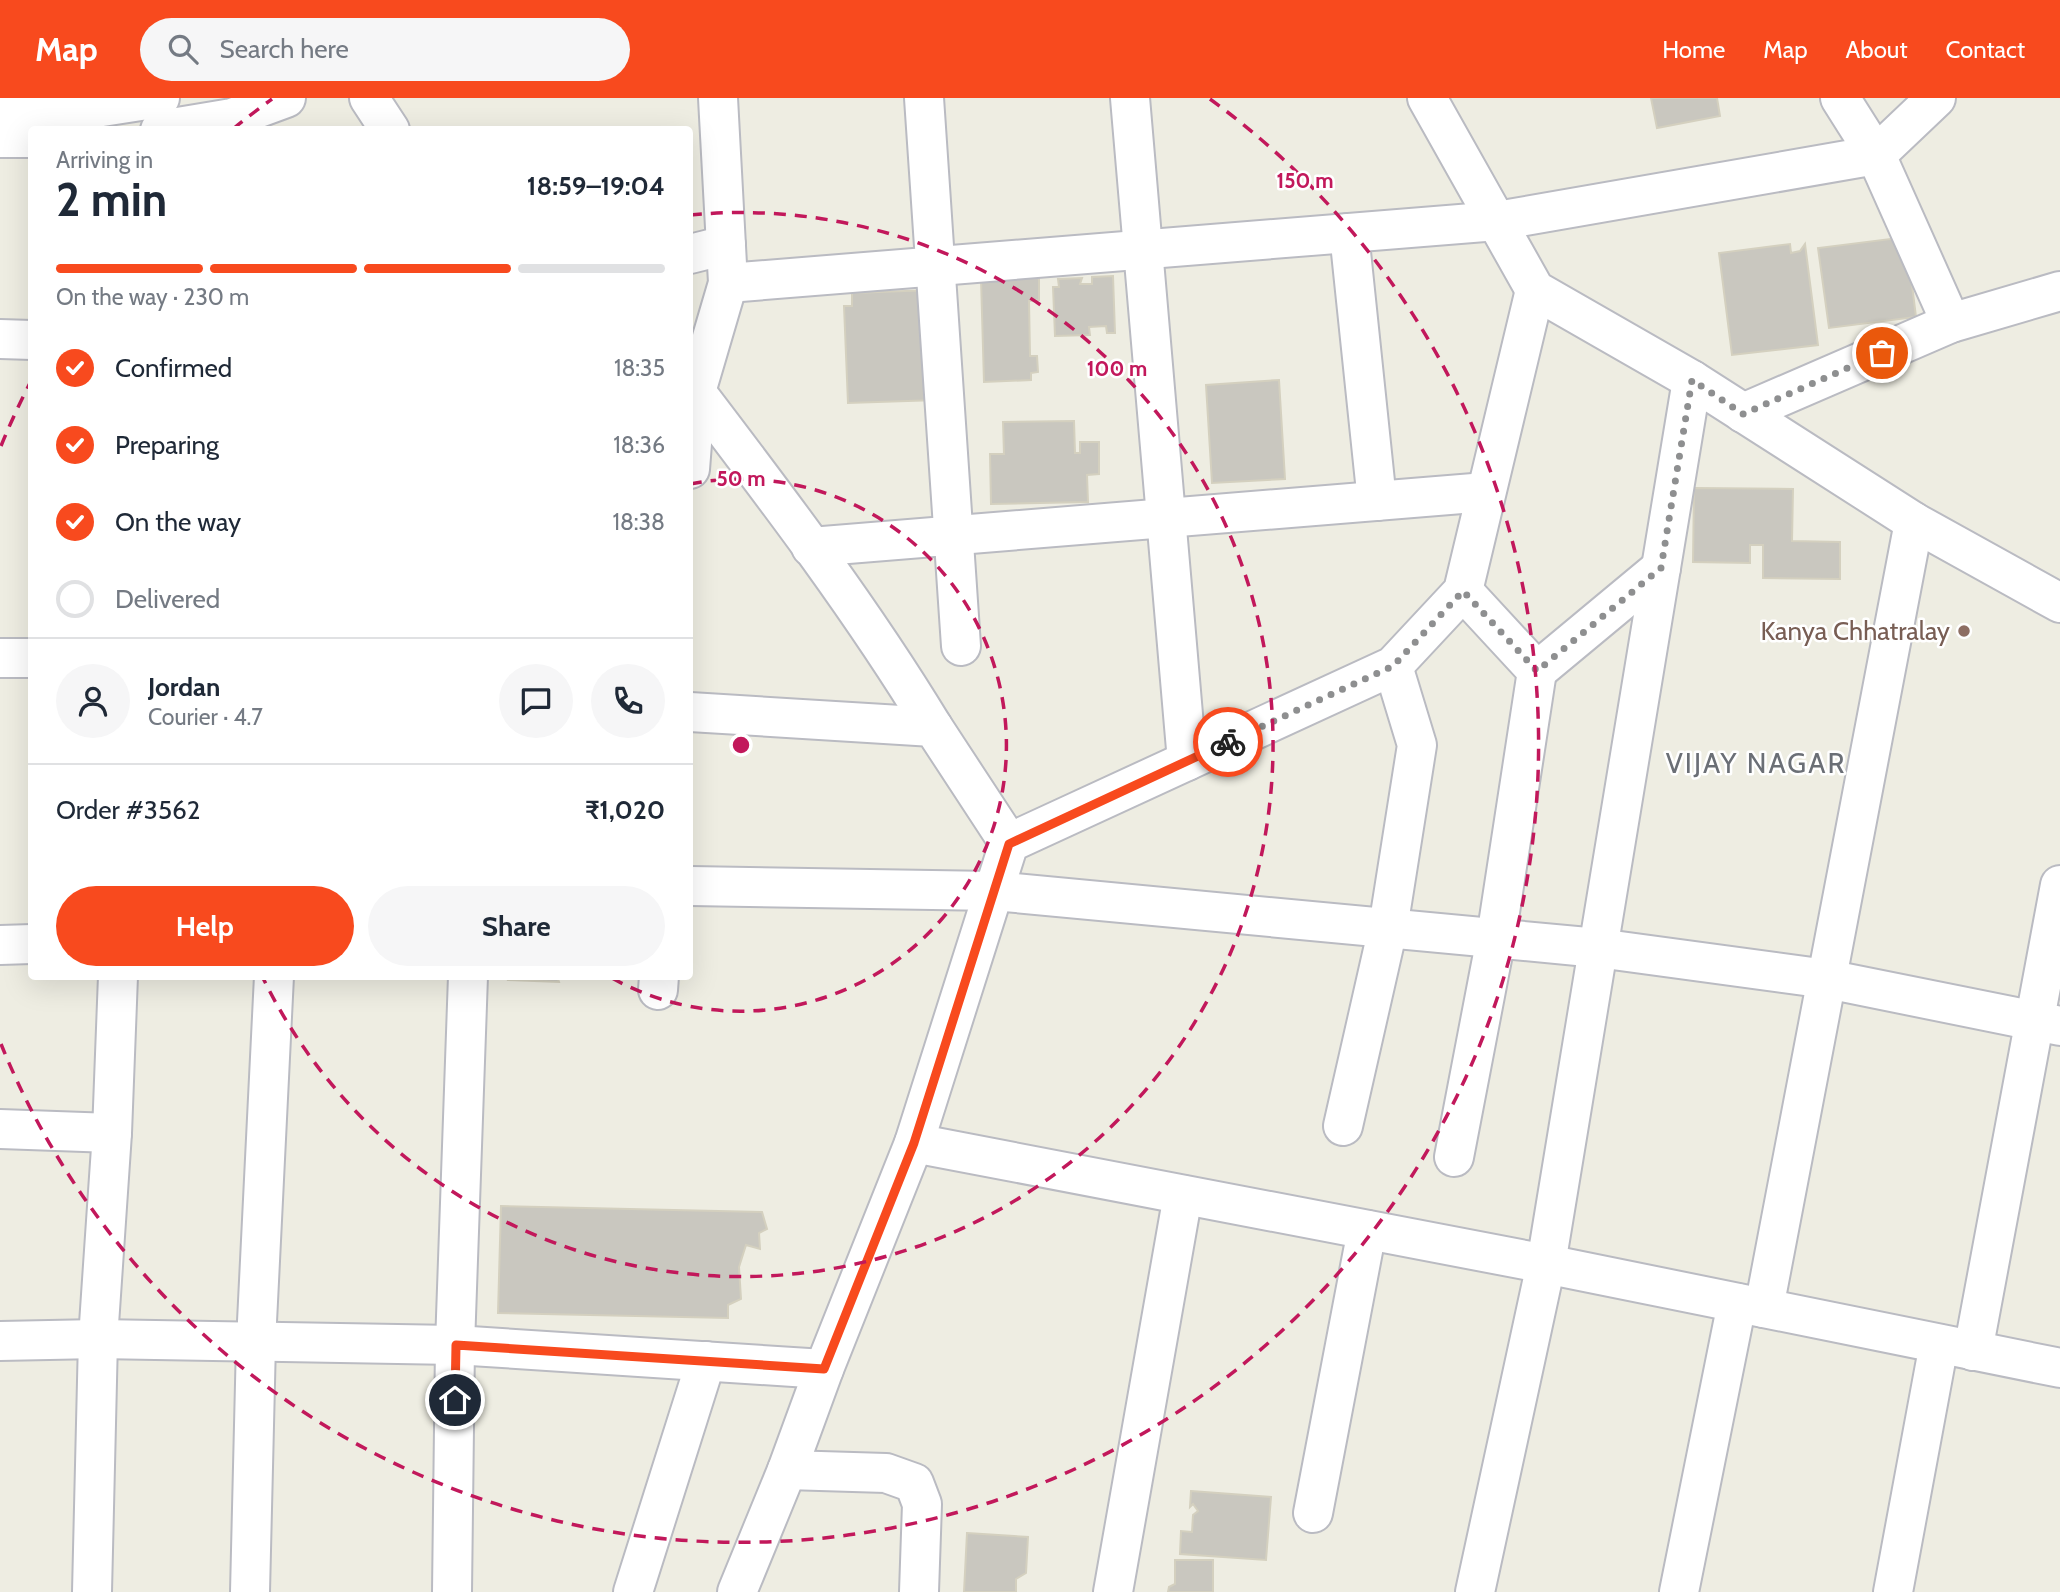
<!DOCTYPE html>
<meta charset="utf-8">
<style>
body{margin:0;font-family:Cabin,sans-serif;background:#f6f6f7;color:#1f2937;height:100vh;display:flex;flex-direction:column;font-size:26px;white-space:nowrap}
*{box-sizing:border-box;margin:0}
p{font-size:23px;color:#747a83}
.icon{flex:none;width:38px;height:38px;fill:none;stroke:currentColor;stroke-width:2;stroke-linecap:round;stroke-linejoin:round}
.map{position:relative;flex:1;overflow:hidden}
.side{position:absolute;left:28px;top:28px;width:665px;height:854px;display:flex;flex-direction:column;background:#fff;border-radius:7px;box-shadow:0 7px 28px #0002}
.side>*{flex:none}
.pin{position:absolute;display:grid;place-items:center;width:60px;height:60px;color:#fff;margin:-30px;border:4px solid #fff;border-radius:50%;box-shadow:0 2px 7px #0007}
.courier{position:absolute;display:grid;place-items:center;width:70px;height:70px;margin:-35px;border:5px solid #f84a1e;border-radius:50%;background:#fff;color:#222;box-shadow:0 2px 9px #0007}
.headline em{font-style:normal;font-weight:800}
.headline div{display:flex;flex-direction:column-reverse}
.headline{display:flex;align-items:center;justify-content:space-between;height:119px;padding:0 28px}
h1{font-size:46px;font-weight:800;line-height:52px}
.bar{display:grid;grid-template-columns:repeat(4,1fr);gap:10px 7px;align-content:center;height:84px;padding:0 28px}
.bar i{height:9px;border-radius:5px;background:#e0e1e3}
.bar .current{background:#f84a1e}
.bar p{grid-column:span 4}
.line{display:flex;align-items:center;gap:18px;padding:0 28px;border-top:2px solid #e0e1e3}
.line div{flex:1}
.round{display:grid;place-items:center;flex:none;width:74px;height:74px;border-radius:37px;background:#f6f6f7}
ol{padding:0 28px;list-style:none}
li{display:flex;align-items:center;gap:21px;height:77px}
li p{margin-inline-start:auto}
li .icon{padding:7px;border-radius:50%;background:#f84a1e;color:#fff;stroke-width:4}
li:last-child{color:#747a83}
li i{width:38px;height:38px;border:4px solid #e0e1e3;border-radius:50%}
.primary-button{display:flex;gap:14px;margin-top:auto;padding:14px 28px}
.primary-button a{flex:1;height:80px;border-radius:42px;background:#f84a1e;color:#fff;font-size:28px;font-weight:800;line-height:80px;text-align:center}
.primary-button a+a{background:#f6f6f7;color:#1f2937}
header{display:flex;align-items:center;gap:42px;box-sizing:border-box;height:98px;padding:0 35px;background:#f84a1e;color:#fff}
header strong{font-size:33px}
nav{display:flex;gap:38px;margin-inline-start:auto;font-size:24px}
.search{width:490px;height:63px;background:#f6f6f7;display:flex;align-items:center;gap:18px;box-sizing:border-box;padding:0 24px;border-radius:38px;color:#747a83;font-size:26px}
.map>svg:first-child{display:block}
</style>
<header>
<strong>Map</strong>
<div class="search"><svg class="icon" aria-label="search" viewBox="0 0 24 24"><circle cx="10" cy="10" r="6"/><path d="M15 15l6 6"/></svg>Search here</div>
<nav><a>Home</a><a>Map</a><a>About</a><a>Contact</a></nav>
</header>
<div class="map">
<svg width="2060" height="1494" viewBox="0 0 2060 1494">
<rect width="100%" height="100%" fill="#eeede2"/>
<g fill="#c9c7bf" stroke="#d4d0bf" stroke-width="2">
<path d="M1651 0H1717L1720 18 1657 30Z"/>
<path d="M1906 139 1916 219 1829 230 1818 150Z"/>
<path d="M1790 146 1791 155 1800 153 1805 146 1818 247 1732 257 1719 155Z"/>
<path d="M1113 178 1115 235H1107L1106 228 1089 229 1090 237 1055 238 1053 189H1059L1058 181 1082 180 1080 186H1092V179Z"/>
<path d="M1039 179V202L1029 203 1030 258H1037L1038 274 1031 275V282L984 284 981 181Z"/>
<path d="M932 192 937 302 848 305 844 208H852V195Z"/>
<path d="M1279 282 1285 381 1212 385 1206 287Z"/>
<path d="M1074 323 1075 355H1080V344H1099V376L1087 377 1088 404 991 406 990 356H1004L1003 324Z"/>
<path d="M1694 390 1793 391 1792 443 1840 444V481L1763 480V447H1750V465L1693 464Z"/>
<path d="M509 878H557L559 884 508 882Z"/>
<path d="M501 1108 762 1114 767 1131 759 1135 760 1151 746 1147 739 1169 741 1201 728 1207V1220L498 1215Z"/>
<path d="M1191 1393 1271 1399 1266 1462 1180 1456 1181 1433 1192 1434 1193 1417 1198 1413 1193 1406 1190 1409Z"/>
<path d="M967 1435 1028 1439 1026 1475 1016 1481V1494H964Z"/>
<path d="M1175 1462H1213V1494H1168L1169 1489 1175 1486Z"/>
</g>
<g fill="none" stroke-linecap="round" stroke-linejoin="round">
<g stroke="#babbc2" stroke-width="42">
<g id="minor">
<path d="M369 0 390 32"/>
<path d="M924 0 961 548"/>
<path d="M1130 0 1187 663"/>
<path d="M1427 0 1535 192 1692 282 1914 424 2060 505"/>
<path d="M1840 0 1876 57 1951 225"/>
<path d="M0 9H102L160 0"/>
<path d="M160 32 232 20 286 0"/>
<path d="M0 40H32"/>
<path d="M1349 135 1377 403"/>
<path d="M690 156 726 147"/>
<path d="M728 185 1497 123 1876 57 1936 0"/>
<path d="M0 241 32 242"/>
<path d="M696 294C779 403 862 512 933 629"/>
<path d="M1743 315 1951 225 2060 193"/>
<path d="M690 371 696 294 728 185 718 0"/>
<path d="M811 449 1486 394"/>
<path d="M0 560H32"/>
<path d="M1537 573 1661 470"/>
<path d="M690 614 933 629 1009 745"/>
<path d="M690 788 994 793 1598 850 1827 881 2060 928"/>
<path d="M0 847 32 846"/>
<path d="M658 892 659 878"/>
<path d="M1343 1028 1388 830 1417 647 1393 568"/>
<path d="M0 1031 112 1035"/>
<path d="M914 1045 1546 1166 2060 1270"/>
<path d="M1454 1059 1496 840 1537 573 1463 493"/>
<path d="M1764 1210 1914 424"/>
<path d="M0 1243 98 1241 455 1247 824 1271"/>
<path d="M1973 1253 2060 787"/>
<path d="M787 1372 886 1375 914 1385 922 1406 919 1494"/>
<path d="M1313 1415 1367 1132"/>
<path d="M92 1494 98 1241 112 1035 118 878"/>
<path d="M250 1494 256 1244 274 878"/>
<path d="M452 1494 455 1247 468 878"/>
<path d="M633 1494 706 1263"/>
<path d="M737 1494 787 1372 824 1271 914 1045 1009 745 1393 568 1463 493 1535 192"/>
<path d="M1113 1494 1183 1097"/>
<path d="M1475 1494 1546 1166 1692 282"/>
<path d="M1679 1494 1737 1205"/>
<path d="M1893 1494 1939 1246"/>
</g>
</g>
<use href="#minor" stroke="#fff" stroke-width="38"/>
</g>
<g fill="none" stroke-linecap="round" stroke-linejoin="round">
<path stroke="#8e8f90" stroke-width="7" stroke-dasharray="0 12.6" d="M1228 644 1393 568 1463 493 1537 573 1661 470 1692 282 1743 316 1882 255"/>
<path stroke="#f84a1e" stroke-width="9" d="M455 1302 456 1247 824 1271 914 1045 1009 746 1228 644"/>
</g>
<g fill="none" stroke="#c2185b" stroke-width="3.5" stroke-dasharray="12 9">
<path d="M690 386A266 266 0 1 1 610 879"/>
<path d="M690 117A532 532 0 1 1 263 880"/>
<path d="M1 348A798 798 0 0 1 30 285M233 31A798 798 0 0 1 272 1M1210 1A798 798 0 1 1 1 946"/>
</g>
<circle fill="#8d6e63" stroke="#fff" stroke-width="2.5" cx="1964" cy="533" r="7"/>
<g text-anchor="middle" stroke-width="5" stroke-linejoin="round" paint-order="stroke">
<g font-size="26" fill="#785e54" stroke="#fff" text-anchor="end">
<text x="1950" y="542">Kanya Chhatralay</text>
</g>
<g font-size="28" letter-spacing="2" fill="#6b6f76" stroke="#fff">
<text x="1756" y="675">VIJAY NAGAR</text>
</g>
</g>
<circle cx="741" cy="647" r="10" fill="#c2185b" stroke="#fff" stroke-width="3.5"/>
<g font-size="21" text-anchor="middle" font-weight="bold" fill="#c2185b" stroke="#fff" stroke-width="5" stroke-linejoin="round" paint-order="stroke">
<text x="1305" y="90">150 m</text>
<text x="1117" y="278">100 m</text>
<text x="741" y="388">50 m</text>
</g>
</svg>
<div class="pin" style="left:1882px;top:255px;background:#ea580c"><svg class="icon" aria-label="bag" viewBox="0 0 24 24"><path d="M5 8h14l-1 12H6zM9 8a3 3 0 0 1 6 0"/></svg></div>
<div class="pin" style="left:455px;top:1302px;background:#1f2937"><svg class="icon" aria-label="home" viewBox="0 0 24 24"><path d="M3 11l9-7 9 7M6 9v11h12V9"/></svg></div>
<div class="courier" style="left:1228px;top:644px"><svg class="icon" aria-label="bike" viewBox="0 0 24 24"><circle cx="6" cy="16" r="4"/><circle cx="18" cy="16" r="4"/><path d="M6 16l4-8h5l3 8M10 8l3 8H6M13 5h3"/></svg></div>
<section class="side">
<div class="headline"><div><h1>2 min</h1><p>Arriving in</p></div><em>18:59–19:04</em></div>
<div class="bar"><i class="current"></i><i class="current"></i><i class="current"></i><i></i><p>On the way · 230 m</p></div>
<ol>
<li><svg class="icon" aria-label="check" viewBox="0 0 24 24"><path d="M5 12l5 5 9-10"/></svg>Confirmed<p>18:35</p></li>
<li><svg class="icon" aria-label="check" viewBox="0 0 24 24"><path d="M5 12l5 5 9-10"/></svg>Preparing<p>18:36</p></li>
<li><svg class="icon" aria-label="check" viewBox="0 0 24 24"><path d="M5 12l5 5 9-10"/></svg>On the way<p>18:38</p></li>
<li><i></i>Delivered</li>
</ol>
<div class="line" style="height:126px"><a class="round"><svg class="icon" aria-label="person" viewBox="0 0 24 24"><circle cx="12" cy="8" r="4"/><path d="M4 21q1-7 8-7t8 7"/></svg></a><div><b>Jordan</b><p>Courier · 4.7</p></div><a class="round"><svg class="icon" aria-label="chat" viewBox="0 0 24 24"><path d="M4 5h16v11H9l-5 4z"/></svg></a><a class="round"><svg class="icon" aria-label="phone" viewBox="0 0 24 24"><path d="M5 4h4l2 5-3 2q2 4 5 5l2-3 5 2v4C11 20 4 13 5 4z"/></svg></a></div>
<div class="line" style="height:91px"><div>Order #3562</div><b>₹1,020</b></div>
<div class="primary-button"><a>Help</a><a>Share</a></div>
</section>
</div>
